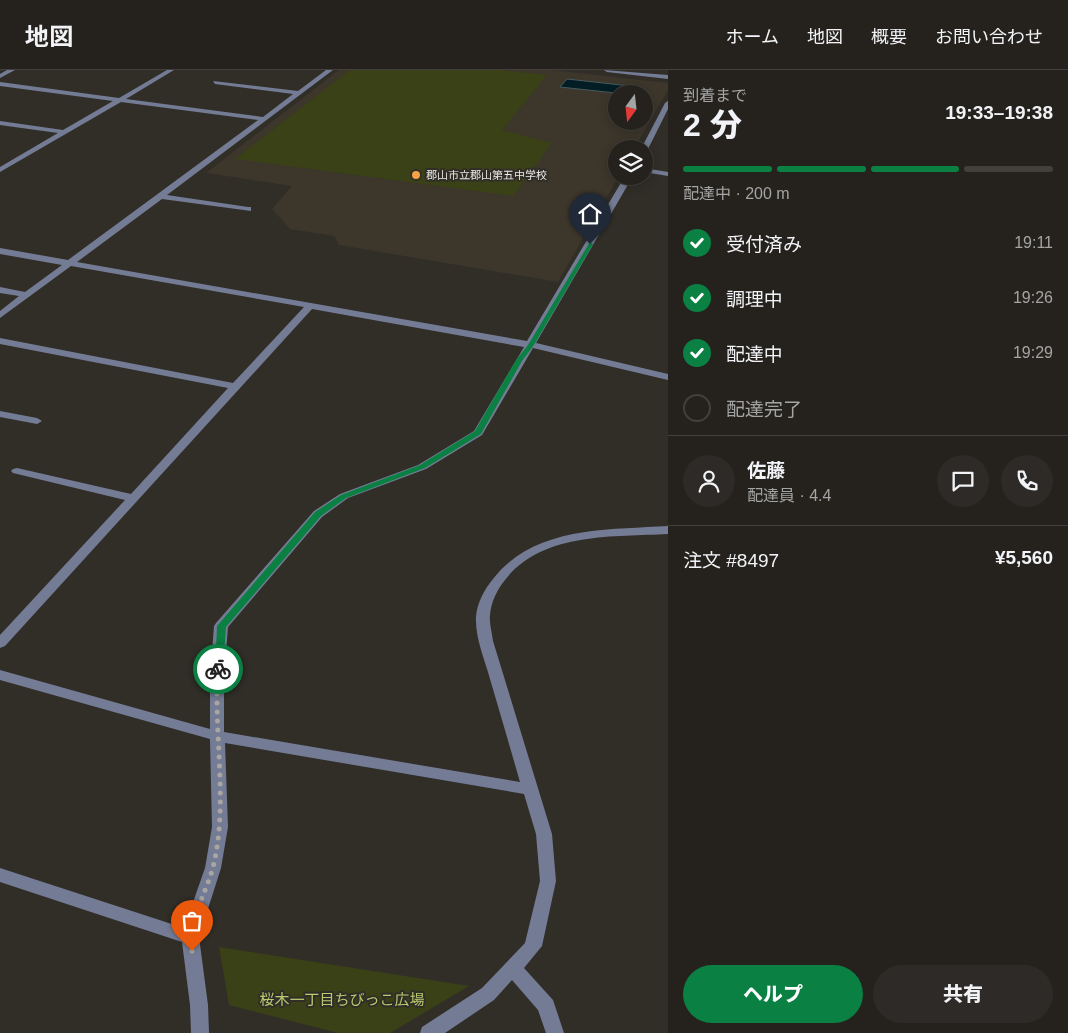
<!DOCTYPE html>
<html lang="ja">
<meta charset="utf-8">
<style>
body{margin:0;font-family:Arial,"Noto Sans JP",sans-serif;background:#2d2a27;color:#f1f3f6;height:100vh;display:flex;flex-direction:column;font-size:19px;white-space:nowrap}
*{box-sizing:border-box;margin:0}
p{font-size:16px;color:#a3a4a4}
.icon{flex:none;width:28px;height:28px;fill:none;stroke:currentColor;stroke-width:2;stroke-linecap:round;stroke-linejoin:round}
.map{position:relative;flex:1;overflow:hidden}
.details{display:flex;flex-direction:column;background:#25221e;width:400px}
.details>*{flex:none}
.needle{width:32px;rotate:195deg}
.tools{position:absolute;left:608px;top:15px;display:grid;gap:10px}
.tools a{display:grid;place-items:center;width:45px;height:45px;border-radius:50%;background:#25221e;box-shadow:0 2px 12px #0003,0 0 0 1px #423f3c;font-size:25px}
.pin{position:absolute;display:grid;place-items:center;width:42px;height:42px;color:#fff;margin:-51px -21px;border-radius:50% 50% 50% 0;rotate:-45deg;box-shadow:0 0 5px #0007}
.pin .icon{rotate:45deg}
.courier{position:absolute;display:grid;place-items:center;width:50px;height:50px;margin:-25px;border:4px solid #0b8043;border-radius:50%;background:#fff;color:#222;box-shadow:0 1px 6px #0007}
.overview em{font-style:normal;font-weight:800}
.overview div{display:flex;flex-direction:column-reverse}
.overview{display:flex;align-items:center;justify-content:space-between;height:85px;padding:0 15px}
h1{font-size:32px;font-weight:800;line-height:38px}
.bar{display:grid;grid-template-columns:repeat(4,1fr);gap:8px 5px;align-content:center;height:60px;padding:0 15px}
.bar i{height:6px;border-radius:4px;background:#423f3c}
.bar .active{background:#0b8043}
.bar p{grid-column:span 4}
.line{display:flex;align-items:center;gap:12px;padding:0 15px;border-top:1px solid #423f3c}
.line div{flex:1}
.round{display:grid;place-items:center;flex:none;width:52px;height:52px;border-radius:26px;background:#2d2a27}
ol{padding:0 15px;list-style:none}
li{display:flex;align-items:center;gap:15px;height:55px}
li p{margin-inline-start:auto}
li .icon{padding:5px;border-radius:50%;background:#0b8043;color:#fff;stroke-width:4}
li:last-child{color:#a3a4a4}
li i{width:28px;height:28px;border:2px solid #423f3c;border-radius:50%}
.cta{display:flex;gap:10px;margin-top:auto;padding:10px 15px}
.cta a{flex:1;height:58px;border-radius:30px;background:#0b8043;color:#fff;font-size:20px;font-weight:800;line-height:58px;text-align:center}
.cta a+a{background:#2d2a27;color:#f1f3f6}
header{display:flex;align-items:center;gap:30px;box-sizing:border-box;height:70px;padding:0 25px;background:#25221e;border-bottom:1px solid #423f3c}
header strong{font-size:24px}
nav{display:flex;gap:28px;margin-inline-start:auto;font-size:18px}
main{display:flex;flex:1;min-height:0}
.map>svg:first-child{display:block}
</style>
<header>
<strong>地図</strong>
<nav><a>ホーム</a><a>地図</a><a>概要</a><a>お問い合わせ</a></nav>
</header>
<main>
<div class="map">
<svg width="668" height="963" viewBox="0 0 668 963">
<rect width="100%" height="100%" fill="#312e28"/>
<path fill="#3c362b" fill-rule="evenodd" d="M339 0H551L668 13V20L634 79H616V106H619L558 212 339 175 334 166 290 159 272 139 292 116 206 103ZM616 24H644V51H616Z"/>
<g fill="#3a4117">
<path d="M350 0H501L547 5 502 60 552 73 513 126 235 89Z"/>
<path d="M219 877 469 916 390 963H338L229 935Z"/>
</g>
<path fill="#031d24" stroke="#485a5d" d="M567 9 630 16 625 24 560 17Z"/>
<g fill="none" stroke-linecap="round" stroke-linejoin="round">
<g fill="#747c95" fill-rule="evenodd">
<path d="M7 0H15L0 8V4Z"/>
<path d="M167 0H174L126 29 263 47 293 24 215 14 213 11 298 21 326 0H333L167 125 248 137H251V141L162 129 77 192 527 271 625 106H633L536 273 668 304V310L533 278 482 365 426 399 348 428 322 447 228 557 224 607V662L520 712C510 677 500 643 490 609 485 590 475 568 476 547 477 533 484 520 493 509 534 456 607 460 668 456V464C613 467 542 462 505 510 497 520 491 532 490 545 489 553 492 562 493 571L552 764 556 811 542 876 524 898 553 930 564 963H546L538 940 512 910 494 930 445 963H420L422 957 482 918 525 873 540 811 536 764 524 724 225 673 228 757 221 798 199 867 208 935 209 963H191L190 935 182 872 0 812V798L184 858 205 798 212 757 210 669 0 610V600L210 659V607L214 556 216 553 314 441 340 424 418 395 474 361 524 277 312 239 5 576 0 578V565L125 430 13 403 11 401 13 399 17 398 131 424 228 318 0 274V268L233 313 304 237 71 196 0 248V241L19 226 0 223V217L25 222 62 195 0 184V178L68 190 258 50 121 32 0 102V97L58 63 0 55V51L63 60 113 31 0 16V12L119 28Z"/>
<path d="M604 0 668 5V9L607 2Z"/>
<path d="M668 31V39L648 79 644 81V79H641L665 33Z"/>
<path d="M644 98 668 102V106L644 102Z"/>
<path d="M0 341 37 348 42 351 37 354 0 347Z"/>
</g>
</g>
<path fill="#0b8043" d="M590 172 593 174 534 275 522 291 481 364 425 398 346 428 321 446 226 557 223 599 215 601 217 556 315 442 341 425 420 395 475 361 516 290 528 275Z"/>
<g fill="none" stroke-linecap="round" stroke-linejoin="round">
<path stroke="#a9a6a2" stroke-width="5" stroke-dasharray="0 9" d="M192 881C187 853 206 824 213 797 229 734 213 663 218 599"/>
</g>
<circle fill="#f6a247" stroke="#312e28" stroke-width="2" cx="416" cy="105" r="5"/>
<g text-anchor="middle" stroke-width="4" stroke-linejoin="round" paint-order="stroke">
<g font-size="11" fill="#e9e7e3" stroke="#312e28" text-anchor="start">
<text x="426" y="109">郡山市立郡山第五中学校</text>
</g>
<g font-size="15" fill="#b9ca70" stroke="#312e28">
<text x="342" y="935">桜木一丁目ちびっこ広場</text>
</g>
</g>
</svg>
<div class="tools">
<a><svg class="needle" viewBox="-14 -14 28 28"><path d="M0-13l5 13h-10z" fill="#e53935"/><path d="M0 13l5-13h-10z" fill="#a3a4a4"/></svg></a>
<a><svg class="icon" aria-label="layers" viewBox="0 0 24 24"><path d="M12 4l9 5-9 5-9-5zM3 14l9 5 9-5"/></svg></a>
</div>
<div class="pin" style="left:192px;top:881px;background:#ea580c"><svg class="icon" aria-label="bag" viewBox="0 0 24 24"><path d="M5 8h14l-1 12H6zM9 8a3 3 0 0 1 6 0"/></svg></div>
<div class="pin" style="left:590px;top:174px;background:#1f2937"><svg class="icon" aria-label="home" viewBox="0 0 24 24"><path d="M3 11l9-7 9 7M6 9v11h12V9"/></svg></div>
<div class="courier" style="left:218px;top:599px"><svg class="icon" aria-label="bike" viewBox="0 0 24 24"><circle cx="6" cy="16" r="4"/><circle cx="18" cy="16" r="4"/><path d="M6 16l4-8h5l3 8M10 8l3 8H6M13 5h3"/></svg></div>
</div>
<section class="details">
<div class="overview"><div><h1>2 分</h1><p>到着まで</p></div><em>19:33–19:38</em></div>
<div class="bar"><i class="active"></i><i class="active"></i><i class="active"></i><i></i><p>配達中 · 200 m</p></div>
<ol>
<li><svg class="icon" aria-label="check" viewBox="0 0 24 24"><path d="M5 12l5 5 9-10"/></svg>受付済み<p>19:11</p></li>
<li><svg class="icon" aria-label="check" viewBox="0 0 24 24"><path d="M5 12l5 5 9-10"/></svg>調理中<p>19:26</p></li>
<li><svg class="icon" aria-label="check" viewBox="0 0 24 24"><path d="M5 12l5 5 9-10"/></svg>配達中<p>19:29</p></li>
<li><i></i>配達完了</li>
</ol>
<div class="line" style="height:90px"><a class="round"><svg class="icon" aria-label="person" viewBox="0 0 24 24"><circle cx="12" cy="8" r="4"/><path d="M4 21q1-7 8-7t8 7"/></svg></a><div><b>佐藤</b><p>配達員 · 4.4</p></div><a class="round"><svg class="icon" aria-label="chat" viewBox="0 0 24 24"><path d="M4 5h16v11H9l-5 4z"/></svg></a><a class="round"><svg class="icon" aria-label="phone" viewBox="0 0 24 24"><path d="M5 4h4l2 5-3 2q2 4 5 5l2-3 5 2v4C11 20 4 13 5 4z"/></svg></a></div>
<div class="line" style="height:65px"><div>注文 #8497</div><b>¥5,560</b></div>
<div class="cta"><a>ヘルプ</a><a>共有</a></div>
</section>
</main>
